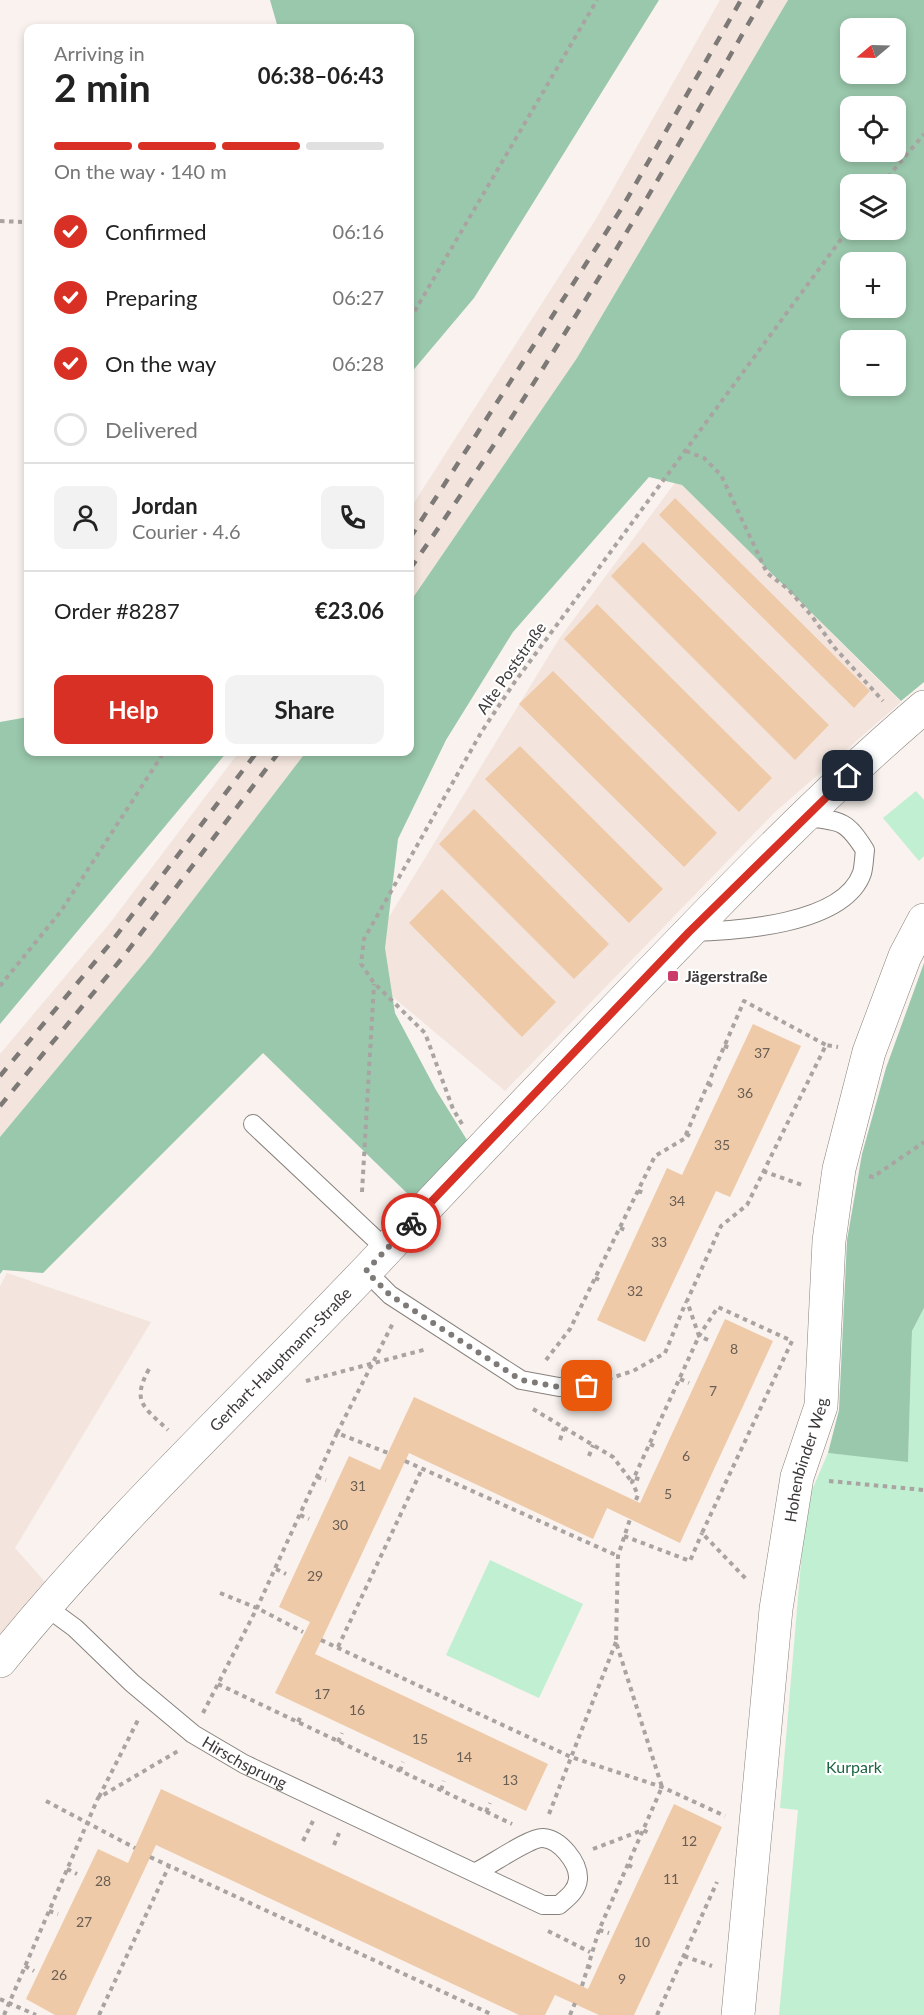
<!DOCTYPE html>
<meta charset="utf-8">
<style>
body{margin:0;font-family:Lato,sans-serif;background:#f2f2f2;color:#222;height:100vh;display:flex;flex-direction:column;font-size:22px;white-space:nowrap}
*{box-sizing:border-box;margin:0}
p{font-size:20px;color:#767676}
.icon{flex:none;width:33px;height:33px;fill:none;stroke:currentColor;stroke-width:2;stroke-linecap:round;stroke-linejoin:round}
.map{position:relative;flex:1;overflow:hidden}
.side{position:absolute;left:24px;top:24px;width:390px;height:732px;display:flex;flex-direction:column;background:#fff;border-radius:12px;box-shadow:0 3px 9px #0003}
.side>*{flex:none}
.needle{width:39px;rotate:251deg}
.tools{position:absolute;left:840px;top:18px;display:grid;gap:12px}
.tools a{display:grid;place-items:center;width:66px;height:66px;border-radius:12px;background:#fff;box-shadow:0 3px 9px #0003;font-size:30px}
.pin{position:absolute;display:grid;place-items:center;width:51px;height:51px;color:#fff;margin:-26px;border-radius:12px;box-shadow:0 3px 9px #0006}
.courier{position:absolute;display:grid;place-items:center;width:60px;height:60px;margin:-30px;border:4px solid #d93025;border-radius:50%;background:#fff;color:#222;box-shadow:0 2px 8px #0007}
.summary em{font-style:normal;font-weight:700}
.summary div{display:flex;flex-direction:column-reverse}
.summary{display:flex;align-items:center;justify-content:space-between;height:102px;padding:0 30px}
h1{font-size:39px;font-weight:700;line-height:45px}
.bar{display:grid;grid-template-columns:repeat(4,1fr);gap:9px 6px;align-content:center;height:72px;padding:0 30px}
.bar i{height:8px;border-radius:4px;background:#e0e0e0}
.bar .active{background:#d93025}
.bar p{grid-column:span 4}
.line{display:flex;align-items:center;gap:15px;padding:0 30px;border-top:2px solid #e0e0e0}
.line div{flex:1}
.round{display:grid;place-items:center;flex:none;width:63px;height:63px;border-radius:12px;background:#f2f2f2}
ol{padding:0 30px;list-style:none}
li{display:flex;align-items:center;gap:18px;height:66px}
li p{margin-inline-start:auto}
li .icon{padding:6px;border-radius:50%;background:#d93025;color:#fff;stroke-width:4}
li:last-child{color:#767676}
li i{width:33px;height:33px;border:3px solid #e0e0e0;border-radius:50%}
.cta{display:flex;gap:12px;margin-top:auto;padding:12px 30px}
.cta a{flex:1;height:69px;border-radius:12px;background:#d93025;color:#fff;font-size:24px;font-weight:700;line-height:69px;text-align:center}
.cta a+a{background:#f2f2f2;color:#222}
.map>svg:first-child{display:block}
</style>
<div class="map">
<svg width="924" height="2015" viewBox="0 0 924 2015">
<rect width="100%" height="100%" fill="#f9f2ee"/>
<g fill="#f3e5dd">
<path d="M720 0H788L577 358 410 602V509L596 219Z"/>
<path d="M677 480 901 702 774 813 505 1091 381 987 370 948 559 639Z"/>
<path d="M239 752H306L150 956 0 1137V1054L110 923Z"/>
<path d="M7 1273 151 1322 15 1548 46 1583 0 1639V1286Z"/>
</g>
<g fill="#c1efd2">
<path d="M916 791 924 800V856L919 861 883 818Z"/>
<path d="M924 1308V2015H779L798 1810 780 1808 806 1504 828 1453 908 1461 912 1331Z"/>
<path d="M490 1560 583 1604 539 1698 446 1655Z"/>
</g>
<g fill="#9ac8ac" fill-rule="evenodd">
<path d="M270 0H659L474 298 410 374V28H278Z"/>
<path d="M788 0H924V682L901 701 682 485 649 477 513 632 446 740 398 839 385 948 395 1013 436 1090 467 1140 413 1199 263 1053 43 1273 3 1270 0 1274V1137L150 956 306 752H410V602L577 358ZM850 28H896V74H850ZM850 106H896V152H850ZM850 184H896V230H850ZM850 262H896V308H850ZM850 340H896V386H850Z"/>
<path d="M28 717V752H227L0 1024V722Z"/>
<path d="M924 963V1308L912 1331 908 1462 828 1453 839 1410 847 1240 862 1154 886 1068Z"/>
</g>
<g fill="#efcaa8">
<path d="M675 498 870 691 854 708 659 515Z"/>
<path d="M643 542 829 725 795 760 611 576Z"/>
<path d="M597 604 772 778 739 812 564 639Z"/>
<path d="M553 671 717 833 684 867 519 704Z"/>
<path d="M520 746 663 889 629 923 485 779Z"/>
<path d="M474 809 609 944 574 979 439 844Z"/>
<path d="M442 889 556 1002 522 1037 409 923Z"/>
<path d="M753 1024 801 1046 730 1197 716 1191 645 1342 597 1320 667 1168 682 1175Z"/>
<path d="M725 1319 773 1341 680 1543 607 1508 593 1539 409 1453 315 1654 548 1764 526 1811 275 1693 310 1622 279 1607 349 1456 380 1470 414 1397 640 1503Z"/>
<path d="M161 1789 588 1989 674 1804 722 1827 634 2015H599L555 1995 545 2015H519L156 1845 76 2015H55L26 1999 98 1849 128 1863Z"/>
</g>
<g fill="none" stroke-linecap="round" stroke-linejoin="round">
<g stroke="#88827e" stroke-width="20">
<g id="service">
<path d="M690 932C735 931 844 925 862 873 864 866 864 857 865 850 846 820 841 821 806 817"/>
<path d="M253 1124 387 1250"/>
<path d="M366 1271 390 1295 521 1380 559 1387 587 1386"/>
<path id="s1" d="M45 1606 75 1628 132 1683 193 1734 244 1764 543 1905H559C567 1898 577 1891 578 1879 579 1863 560 1839 543 1838 530 1837 491 1865 476 1872"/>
</g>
</g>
<g stroke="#88827e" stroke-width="34">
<g id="minor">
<path id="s2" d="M0 1661C119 1514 259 1386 388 1248 458 1173 529 1099 600 1025 705 916 809 805 924 707"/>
<path id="s3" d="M738 2015 776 1609 797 1477 821 1406 829 1241 839 1169 869 1052 905 956 924 920"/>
</g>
</g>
<g stroke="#a9a4a1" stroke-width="4" stroke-dasharray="4.5 4.5" stroke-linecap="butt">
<path d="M882 184 924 134"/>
<path d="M0 221 22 222"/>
<path d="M410 319 597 0"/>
<path d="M686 451 704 458 721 475 767 573 788 589 811 615 834 647 883 701"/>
<path d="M0 986 61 911 164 752"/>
<path d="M724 1046 730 1048"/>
<path d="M708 1084 715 1087"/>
<path d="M462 1124 453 1109 425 1033 374 983 361 964 364 939 482 731 514 683 850 227"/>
<path d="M686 1134 692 1137"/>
<path d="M763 1171 805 1186"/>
<path d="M869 1176 873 1177 924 1142"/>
<path d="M638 1191 644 1193"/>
<path d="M362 1192 374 984"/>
<path d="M620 1228 628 1231"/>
<path d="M595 1278 602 1281"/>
<path d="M708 1340 699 1336 718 1307 792 1341 702 1533 748 1581"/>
<path d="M546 1360 570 1329 655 1156 684 1139 744 1001 826 1045"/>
<path d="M149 1369C131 1402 144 1407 168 1430"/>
<path d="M608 1379 633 1371 665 1353 686 1302"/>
<path d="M680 1379 689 1383"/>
<path d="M306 1381 427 1349"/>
<path d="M533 1409 613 1457 632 1482"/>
<path d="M337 1433 393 1323"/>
<path d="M560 1440 564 1428"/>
<path d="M650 1444 658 1448"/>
<path d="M589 1456 593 1445"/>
<path d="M405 1461 618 1556"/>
<path d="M317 1477 326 1480"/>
<path d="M635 1478 642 1480"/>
<path d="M829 1481 924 1490"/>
<path d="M636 1500 638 1495 632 1482 699 1336 687 1301 721 1226 747 1205 826 1045 838 1047"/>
<path d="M300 1515 309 1519"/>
<path d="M624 1536 690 1561 702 1533"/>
<path d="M276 1569 286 1574"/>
<path d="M220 1593 257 1608 303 1632"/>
<path d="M321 1640 571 1757 662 1787 725 1816"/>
<path d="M338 1647 422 1469"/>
<path d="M218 1684 512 1824"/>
<path d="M203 1713 257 1608 337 1433 388 1453"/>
<path d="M298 1722 302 1714"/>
<path d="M338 1742 342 1733"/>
<path d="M400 1771 403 1762"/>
<path d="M441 1790 444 1781"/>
<path d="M99 1797 139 1718"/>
<path d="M46 1801 135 1848"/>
<path d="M486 1812 490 1803"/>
<path d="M549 1814 616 1642"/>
<path d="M303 1841 313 1821"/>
<path d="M334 1845 339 1833"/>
<path d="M593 1849 643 1830 651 1834"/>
<path d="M150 1857 493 2015"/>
<path d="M628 1865 636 1869"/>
<path d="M67 1869 77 1874"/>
<path d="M49 1911 58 1914"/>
<path d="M599 1930 609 1933"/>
<path d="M548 1931 590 1952"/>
<path d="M684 1956 712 1966"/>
<path d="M25 1966 34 1971"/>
<path d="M587 1966 594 1969"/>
<path d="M582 1986 599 1930 662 1787 616 1642 618 1556 630 1519"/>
<path d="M0 1999 36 2015"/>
<path d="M4 2015 98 1798 178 1751"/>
<path d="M99 2015 169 1866"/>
<path d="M570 2015 575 2003"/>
<path d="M657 2015 717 1882"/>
</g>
<use href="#service" stroke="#fff" stroke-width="18"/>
<use href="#minor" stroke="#fff" stroke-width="33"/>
<g stroke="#7c7976" stroke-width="4.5" stroke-dasharray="10 10" stroke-linecap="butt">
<path d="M410 538 623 206 741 0"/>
<path d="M410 569C538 386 651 194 762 0"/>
<path d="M0 1076 109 945 257 752"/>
<path d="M0 1106 123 957 279 752"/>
</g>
</g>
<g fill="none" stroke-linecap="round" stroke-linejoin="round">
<path stroke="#7e7a78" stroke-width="6" stroke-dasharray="0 10.8" d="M411 1223 366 1271 390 1295 521 1380 559 1387 587 1386"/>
<path stroke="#d93025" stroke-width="8" d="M411 1223 689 932 848 776"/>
</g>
<rect fill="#ca3d6b" stroke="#fff" stroke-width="2" x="667" y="970" width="12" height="12" rx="3"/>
<g text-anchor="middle" stroke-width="4.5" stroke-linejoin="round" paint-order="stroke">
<g font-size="14" fill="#695e54">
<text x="762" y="1058">37</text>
<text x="745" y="1098">36</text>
<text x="722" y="1150">35</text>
<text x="677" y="1206">34</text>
<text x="659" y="1247">33</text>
<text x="635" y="1296">32</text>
<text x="734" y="1354">8</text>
<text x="713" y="1396">7</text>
<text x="686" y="1461">6</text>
<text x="358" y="1491">31</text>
<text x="668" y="1499">5</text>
<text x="340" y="1530">30</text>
<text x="315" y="1581">29</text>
<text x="322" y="1699">17</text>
<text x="357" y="1715">16</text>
<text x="420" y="1744">15</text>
<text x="464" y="1762">14</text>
<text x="510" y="1785">13</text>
<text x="689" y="1846">12</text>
<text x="671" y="1884">11</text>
<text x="103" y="1886">28</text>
<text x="84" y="1927">27</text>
<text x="642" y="1947">10</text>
<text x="59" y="1980">26</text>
<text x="622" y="1984">9</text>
</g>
<g font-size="16" fill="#3c3a38" stroke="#fff">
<text transform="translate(511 668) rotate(-55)" y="6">Alte Poststraße</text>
<text dy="6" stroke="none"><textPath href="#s2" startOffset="412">Gerhart-Hauptmann-Straße</textPath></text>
<text dy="6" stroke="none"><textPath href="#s3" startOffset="560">Hohenbinder Weg</textPath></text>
<text dy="6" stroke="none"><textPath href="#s1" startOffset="255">Hirschsprung</textPath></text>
</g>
<g font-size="16" font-weight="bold" fill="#3c3a38" stroke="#fff" text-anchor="start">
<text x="685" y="982">Jägerstraße</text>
</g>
<g font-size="16" fill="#1c6542" stroke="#fff">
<text x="854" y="1773">Kurpark</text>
</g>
</g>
</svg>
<div class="tools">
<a><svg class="needle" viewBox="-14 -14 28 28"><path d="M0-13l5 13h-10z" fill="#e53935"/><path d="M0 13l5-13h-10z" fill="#767676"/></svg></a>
<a><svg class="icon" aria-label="locate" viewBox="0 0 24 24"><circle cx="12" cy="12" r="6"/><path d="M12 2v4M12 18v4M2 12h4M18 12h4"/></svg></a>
<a><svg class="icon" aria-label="layers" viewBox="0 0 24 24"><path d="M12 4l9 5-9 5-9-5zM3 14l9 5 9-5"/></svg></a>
<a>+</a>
<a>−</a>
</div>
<div class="pin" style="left:587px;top:1386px;background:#ea580c"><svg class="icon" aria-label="bag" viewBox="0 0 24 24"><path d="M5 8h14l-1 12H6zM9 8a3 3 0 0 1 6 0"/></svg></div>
<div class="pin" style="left:848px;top:776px;background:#1f2937"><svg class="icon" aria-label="home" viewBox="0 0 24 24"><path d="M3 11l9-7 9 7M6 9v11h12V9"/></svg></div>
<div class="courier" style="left:411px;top:1223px"><svg class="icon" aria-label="bike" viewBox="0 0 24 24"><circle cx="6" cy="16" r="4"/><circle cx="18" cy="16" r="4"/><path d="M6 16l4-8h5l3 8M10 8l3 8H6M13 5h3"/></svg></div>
<section class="side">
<div class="summary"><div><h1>2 min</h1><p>Arriving in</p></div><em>06:38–06:43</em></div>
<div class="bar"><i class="active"></i><i class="active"></i><i class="active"></i><i></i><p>On the way · 140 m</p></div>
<ol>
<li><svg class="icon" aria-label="check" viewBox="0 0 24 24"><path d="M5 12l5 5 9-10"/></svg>Confirmed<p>06:16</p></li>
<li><svg class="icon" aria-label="check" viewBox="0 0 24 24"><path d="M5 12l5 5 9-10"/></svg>Preparing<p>06:27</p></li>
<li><svg class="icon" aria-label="check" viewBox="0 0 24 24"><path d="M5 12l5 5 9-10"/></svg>On the way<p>06:28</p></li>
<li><i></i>Delivered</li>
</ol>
<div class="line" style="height:108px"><a class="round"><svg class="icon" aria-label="person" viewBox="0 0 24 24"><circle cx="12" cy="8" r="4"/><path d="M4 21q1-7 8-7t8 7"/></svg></a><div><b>Jordan</b><p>Courier · 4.6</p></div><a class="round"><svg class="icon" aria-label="phone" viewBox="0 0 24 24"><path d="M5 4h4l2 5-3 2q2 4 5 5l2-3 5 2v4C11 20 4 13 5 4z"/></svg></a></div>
<div class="line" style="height:78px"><div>Order #8287</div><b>€23.06</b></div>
<div class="cta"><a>Help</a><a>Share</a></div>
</section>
</div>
